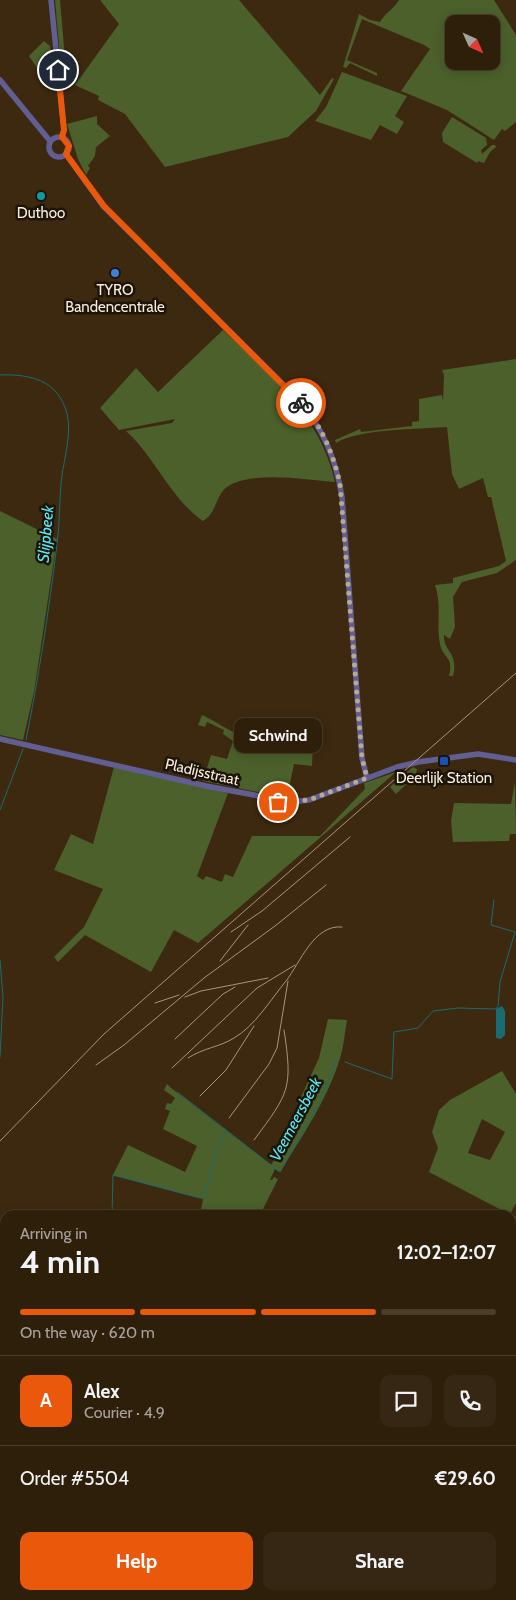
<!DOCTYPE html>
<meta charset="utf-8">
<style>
body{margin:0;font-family:Cabin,sans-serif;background:#362714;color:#f1f3f6;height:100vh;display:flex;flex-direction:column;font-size:19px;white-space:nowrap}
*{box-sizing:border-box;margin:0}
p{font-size:16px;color:#a7a29d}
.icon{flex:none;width:28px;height:28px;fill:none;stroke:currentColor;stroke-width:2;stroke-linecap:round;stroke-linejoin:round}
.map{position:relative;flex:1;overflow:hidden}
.drawer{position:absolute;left:0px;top:1210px;width:516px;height:390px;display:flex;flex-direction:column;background:#2e1f0b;border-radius:15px 15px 0 0;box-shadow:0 2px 12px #0003,0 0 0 1px #493d2c}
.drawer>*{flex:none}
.needle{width:32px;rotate:135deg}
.tools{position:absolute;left:445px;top:15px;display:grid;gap:10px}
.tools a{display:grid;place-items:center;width:55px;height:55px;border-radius:10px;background:#2e1f0b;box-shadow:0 2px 12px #0003,0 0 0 1px #493d2c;font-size:25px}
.pin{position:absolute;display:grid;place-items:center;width:42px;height:42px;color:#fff;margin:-21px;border:2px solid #fff;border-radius:50%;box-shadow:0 1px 5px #0007}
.courier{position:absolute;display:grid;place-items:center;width:50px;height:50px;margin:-25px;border:4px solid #ea580c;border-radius:50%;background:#fff;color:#222;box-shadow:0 1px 6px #0007}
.bubble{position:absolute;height:35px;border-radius:10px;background:#2e1f0b;box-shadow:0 2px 12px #0003,0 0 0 1px #493d2c;font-size:16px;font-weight:700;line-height:35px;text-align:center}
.head em{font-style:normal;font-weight:700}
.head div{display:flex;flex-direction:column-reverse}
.head{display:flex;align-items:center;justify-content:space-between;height:85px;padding:0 20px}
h1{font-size:32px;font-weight:700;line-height:38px}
.bar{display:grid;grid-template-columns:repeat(4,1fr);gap:8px 5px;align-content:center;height:60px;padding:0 20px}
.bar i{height:6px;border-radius:4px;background:#493d2c}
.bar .on{background:#ea580c}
.bar p{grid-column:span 4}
.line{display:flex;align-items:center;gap:12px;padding:0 20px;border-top:1px solid #493d2c}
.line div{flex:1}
.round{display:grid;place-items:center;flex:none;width:52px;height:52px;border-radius:10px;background:#362714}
.action{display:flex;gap:10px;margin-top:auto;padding:10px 20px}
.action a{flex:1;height:58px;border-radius:10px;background:#ea580c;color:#fff;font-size:20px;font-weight:700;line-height:58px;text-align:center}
.action a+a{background:#362714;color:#f1f3f6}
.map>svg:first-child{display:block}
</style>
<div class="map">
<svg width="516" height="1600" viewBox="0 0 516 1600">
<rect width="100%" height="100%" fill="#3d290f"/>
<g fill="#4b602b" fill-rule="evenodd">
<path d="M55 0H60L67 82 62 80Z"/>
<path d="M100 0H239L320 95 332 78 334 79 316 111 288 137 165 167 125 114 98 100 99 96 75 85 119 24Z"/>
<path d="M399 0H494L516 35V122L505 131 502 129 494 140 447 110 401 91 430 49 424 45 362 19 347 60 377 73V76L350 63 346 68 343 67 359 14 370 20 380 22C386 12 393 10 399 0ZM454 24H491V61H454Z"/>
<path d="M44 41 50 46 53 71 43 77 29 56Z"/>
<path d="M342 72 407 96 395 116 404 122 397 134 380 125 371 140 315 121 326 107Z"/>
<path d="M97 116V124L110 136 96 147 95 156 88 166 90 168 86 175 78 159 67 124Z"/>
<path d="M452 117 486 138 487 145 481 150 482 154 492 145H495L496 147 490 152 484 163 478 161 477 163 443 142 442 133Z"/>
<path d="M223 330C270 376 320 414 335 482 306 480 252 470 227 487 215 496 217 513 203 521 170 498 155 457 126 431L172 423 175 419 119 430 100 408 136 368 158 392Z"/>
<path d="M516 359V560L497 573 462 582 453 597 455 627 450 639 444 635C443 652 459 652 453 676H449C454 656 443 659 440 644 436 625 442 604 435 585L453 583V578L499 566 506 561 491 497H488L483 478 459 489 452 474 447 427C420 429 357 429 336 443L335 440 360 429 361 432 412 426V422L419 421V399L442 395 443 401 444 375 442 370Z"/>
<path d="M0 511 57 539 34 692 23 740 0 735Z"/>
<path d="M202 715C218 722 237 738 254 737L260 722 283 725 284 718 314 719 312 766 294 764 287 798 203 781 211 755 227 759 233 741 223 734 224 730 207 722 205 727 198 725Z"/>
<path d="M114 767 228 793 197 876 203 880 206 876 222 882 225 874 233 877 252 836H320L365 789 364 783 396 772 198 943 174 930 151 972 85 935 58 962 54 957 84 927 103 889 54 870 71 834 93 844Z"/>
<path d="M413 767 417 769 416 775 396 794 390 787Z"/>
<path d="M515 782 516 834H510L509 841 453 842 451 821 454 803 511 804Z"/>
<path d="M328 1019 347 1020C345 1031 344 1044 341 1055 329 1097 303 1135 280 1172L275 1169 270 1180H272L274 1177 278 1179 260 1215H200L203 1199 113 1175 128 1145 185 1172 197 1146 163 1129 170 1111 165 1109 167 1103 171 1104 175 1098 164 1090 167 1084 171 1088 271 1165 309 1105 300 1099 319 1058Z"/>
<path d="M502 1071 516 1094V1203L510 1214 516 1217 511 1231V1215H504L505 1212 429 1172 438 1148 432 1132 439 1110 450 1100ZM482 1119 505 1132 490 1160 468 1153Z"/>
<rect x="0" y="1273" width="5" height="88"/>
<path d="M5 1379V1595H160V1600H0V1385Z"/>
<path d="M511 1416 516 1417V1477L512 1486 516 1488V1559L511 1557Z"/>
<path d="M410 1595H457L469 1599 471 1595H485L493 1600H410Z"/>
</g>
<path fill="#186c72" d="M502 1006 505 1011V1035L501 1039 496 1038V1009Z"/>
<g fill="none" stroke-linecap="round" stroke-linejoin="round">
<g stroke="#186c72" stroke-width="1">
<path d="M0 375C25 374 53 378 64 405 75 429 63 459 61 484 59 504 60 524 57 544 49 610 39 675 26 740"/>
<path d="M0 810 23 749"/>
<path d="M0 960 3 997 0 1057"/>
<path d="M345 1062 392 1079 394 1032 418 1028 433 1011 458 1008 495 1009 498 1007 500 982 515 932 491 925 494 900"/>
<path d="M177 1092 226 1130"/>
<path d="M204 1199 215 1156 226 1130 280 1172 320 1102 337 1060"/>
<path d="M112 1215 113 1175 200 1198"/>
<path d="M457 1595 470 1599 471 1595"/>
<path d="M485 1595 493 1600"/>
</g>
<g stroke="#615e93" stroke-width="5.5">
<path d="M51 0 64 130 62 137"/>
<path d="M0 80 50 141"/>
<circle cx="59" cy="147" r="10"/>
<path d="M66 154 103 206 297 398C323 428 336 459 342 497L362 758 367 778"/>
<path d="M0 739 206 786 291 802 309 800 397 767 418 762 478 754 516 760"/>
</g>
<g stroke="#a59480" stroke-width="1">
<path d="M231 932 262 911 350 837"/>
<path d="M220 961 248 925"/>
<path d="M185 997 201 991 268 978"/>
<path d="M155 1003 179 995"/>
<path d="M175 1039 223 994 235 987"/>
<path d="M188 1058C203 1048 220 1047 234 1038 255 1026 271 999 286 981 300 963 314 924 342 927"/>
<path d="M96 1065 124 1045 204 978 275 926 326 885"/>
<path d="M172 1068 257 988 295 965"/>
<path d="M200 1096 226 1070 254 1026"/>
<path d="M229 1118 269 1064 277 1048 288 981"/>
<path d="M254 1140C289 1093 293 1089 284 1030"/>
<path d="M0 1141 104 1034 516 673"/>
</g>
</g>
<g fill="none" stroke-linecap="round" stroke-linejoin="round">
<path stroke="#b8a896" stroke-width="5" stroke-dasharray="0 9" d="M278 802 309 800 367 778 362 758 340 484C333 453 322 426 301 403"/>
<path stroke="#ea580c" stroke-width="6" d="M58 70 64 130 62 137 69 146 66 154 104 206 301 403"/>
</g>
<circle fill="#0f9aa8" stroke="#1d1409" stroke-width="2" cx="41" cy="196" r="5"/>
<circle fill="#3f7fe0" stroke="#1d1409" stroke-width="2" cx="115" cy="273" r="5"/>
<rect fill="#1a4fb4" stroke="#1d1409" stroke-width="2" x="439" y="756" width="10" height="10" rx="2.5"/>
<g text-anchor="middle" stroke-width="5" stroke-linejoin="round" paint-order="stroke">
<g font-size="15" fill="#faedde" stroke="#1d1409">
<text x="41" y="218">Duthoo</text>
<text x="115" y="295">TYRO<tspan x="115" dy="17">Bandencentrale</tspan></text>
<text x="444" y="783">Deerlijk Station</text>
</g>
<g font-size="15" fill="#faedde" stroke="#1d1409">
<text transform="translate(202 772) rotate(13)" y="5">Pladijsstraat</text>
</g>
<g font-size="16" font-style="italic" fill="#54ebf6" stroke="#1d1409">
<text transform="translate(45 534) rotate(-85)" y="6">Slijpbeek</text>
<text transform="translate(295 1119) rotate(-62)" y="6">Veemeersbeek</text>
</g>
</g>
</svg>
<div class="tools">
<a><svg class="needle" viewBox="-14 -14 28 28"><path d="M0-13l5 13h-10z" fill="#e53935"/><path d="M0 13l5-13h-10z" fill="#a7a29d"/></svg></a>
</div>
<div class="pin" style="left:278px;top:802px;background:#ea580c"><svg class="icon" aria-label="bag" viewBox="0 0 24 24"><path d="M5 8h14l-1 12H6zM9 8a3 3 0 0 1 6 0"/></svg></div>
<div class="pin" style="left:58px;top:70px;background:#1f2937"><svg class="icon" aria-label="home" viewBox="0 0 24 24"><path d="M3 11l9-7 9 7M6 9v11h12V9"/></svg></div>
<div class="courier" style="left:301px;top:403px"><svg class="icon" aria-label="bike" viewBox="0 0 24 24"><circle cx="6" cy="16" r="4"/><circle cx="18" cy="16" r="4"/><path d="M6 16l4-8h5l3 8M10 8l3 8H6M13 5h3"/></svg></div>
<div class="bubble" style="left:234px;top:718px;width:88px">Schwind</div>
<section class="drawer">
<div class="head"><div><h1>4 min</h1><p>Arriving in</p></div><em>12:02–12:07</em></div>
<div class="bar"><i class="on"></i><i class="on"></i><i class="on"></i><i></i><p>On the way · 620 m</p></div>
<div class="line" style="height:90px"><b class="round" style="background:#ea580c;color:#fff">A</b><div><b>Alex</b><p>Courier · 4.9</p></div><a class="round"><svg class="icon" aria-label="chat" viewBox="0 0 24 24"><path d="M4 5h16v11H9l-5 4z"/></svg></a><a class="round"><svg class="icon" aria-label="phone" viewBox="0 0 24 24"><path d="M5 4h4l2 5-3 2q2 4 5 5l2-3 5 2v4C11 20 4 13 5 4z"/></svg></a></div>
<div class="line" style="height:65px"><div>Order #5504</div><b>€29.60</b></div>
<div class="action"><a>Help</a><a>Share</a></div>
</section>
</div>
